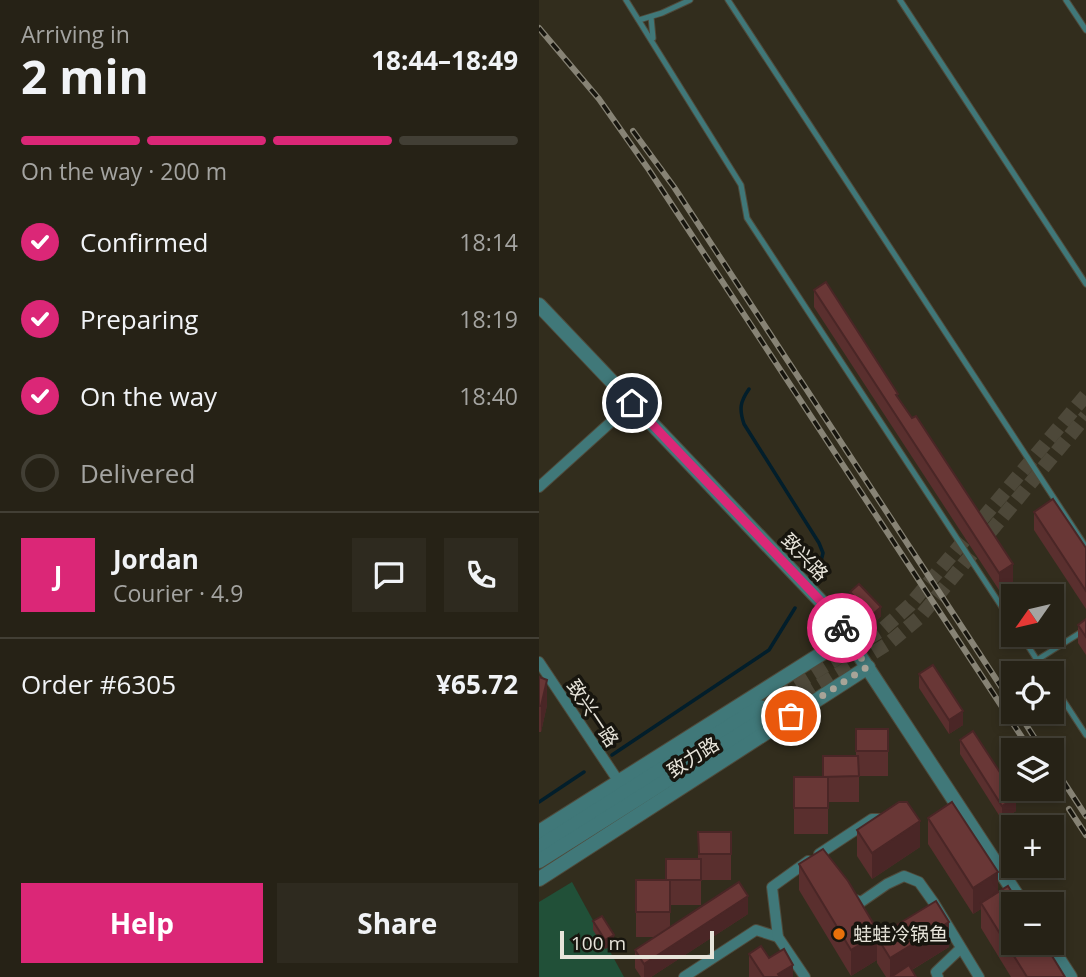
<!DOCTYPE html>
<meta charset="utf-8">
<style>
body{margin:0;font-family:"Open Sans","Noto Sans SC",sans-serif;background:#2e2a1f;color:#f1f3f6;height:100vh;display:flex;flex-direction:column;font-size:26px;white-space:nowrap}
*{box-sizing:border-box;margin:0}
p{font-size:23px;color:#a4a4a1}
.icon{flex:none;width:38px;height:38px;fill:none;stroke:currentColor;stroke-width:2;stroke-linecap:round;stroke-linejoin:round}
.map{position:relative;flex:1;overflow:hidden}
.sheet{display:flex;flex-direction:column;background:#262216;width:539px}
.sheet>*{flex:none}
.needle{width:46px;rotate:236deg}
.controls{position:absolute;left:462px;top:584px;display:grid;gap:14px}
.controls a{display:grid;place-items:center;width:63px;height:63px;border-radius:0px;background:#262216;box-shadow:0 4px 10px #0003,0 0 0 2px #423f35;font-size:35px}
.scale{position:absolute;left:21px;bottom:18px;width:154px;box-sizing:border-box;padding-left:7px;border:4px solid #e7e4da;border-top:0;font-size:19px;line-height:24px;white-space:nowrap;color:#e7e4da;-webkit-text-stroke:5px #17150e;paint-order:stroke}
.pin{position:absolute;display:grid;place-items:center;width:60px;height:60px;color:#fff;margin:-30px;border:4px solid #fff;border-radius:50%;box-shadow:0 2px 7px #0007}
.courier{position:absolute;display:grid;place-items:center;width:70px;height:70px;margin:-35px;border:5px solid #db2777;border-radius:50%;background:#fff;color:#222;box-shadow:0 2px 9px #0007}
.overview em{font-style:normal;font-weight:700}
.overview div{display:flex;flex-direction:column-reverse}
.overview{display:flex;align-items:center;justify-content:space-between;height:119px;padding:0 21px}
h1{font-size:46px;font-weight:700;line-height:52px}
.bar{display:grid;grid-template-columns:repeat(4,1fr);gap:10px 7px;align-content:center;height:84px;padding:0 21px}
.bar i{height:9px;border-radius:5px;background:#423f35}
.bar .current{background:#db2777}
.bar p{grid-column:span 4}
.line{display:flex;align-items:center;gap:18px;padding:0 21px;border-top:2px solid #423f35}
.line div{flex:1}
.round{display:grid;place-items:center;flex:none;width:74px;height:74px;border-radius:0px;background:#2e2a1f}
ol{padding:0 21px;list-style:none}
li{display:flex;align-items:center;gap:21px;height:77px}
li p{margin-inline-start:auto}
li .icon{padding:7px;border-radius:50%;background:#db2777;color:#fff;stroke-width:4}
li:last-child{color:#a4a4a1}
li i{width:38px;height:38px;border:4px solid #423f35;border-radius:50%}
.button{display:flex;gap:14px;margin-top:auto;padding:14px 21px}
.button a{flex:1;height:80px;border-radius:0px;background:#db2777;color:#fff;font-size:28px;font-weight:700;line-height:80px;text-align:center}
.button a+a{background:#2e2a1f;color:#f1f3f6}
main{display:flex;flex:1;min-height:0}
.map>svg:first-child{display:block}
</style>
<main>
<section class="sheet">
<div class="overview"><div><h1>2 min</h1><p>Arriving in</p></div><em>18:44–18:49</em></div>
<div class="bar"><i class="current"></i><i class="current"></i><i class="current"></i><i></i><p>On the way · 200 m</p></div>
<ol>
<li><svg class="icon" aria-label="check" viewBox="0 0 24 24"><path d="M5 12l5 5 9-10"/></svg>Confirmed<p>18:14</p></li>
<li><svg class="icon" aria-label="check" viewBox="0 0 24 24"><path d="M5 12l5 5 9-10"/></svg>Preparing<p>18:19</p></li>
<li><svg class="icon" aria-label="check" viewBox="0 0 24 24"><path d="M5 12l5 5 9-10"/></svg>On the way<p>18:40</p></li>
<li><i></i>Delivered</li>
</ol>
<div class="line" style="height:126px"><b class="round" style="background:#db2777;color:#fff">J</b><div><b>Jordan</b><p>Courier · 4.9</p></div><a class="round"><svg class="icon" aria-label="chat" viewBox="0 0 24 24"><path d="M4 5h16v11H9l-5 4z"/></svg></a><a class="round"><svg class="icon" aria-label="phone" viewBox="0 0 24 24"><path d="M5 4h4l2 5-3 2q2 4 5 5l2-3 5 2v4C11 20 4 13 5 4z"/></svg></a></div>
<div class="line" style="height:91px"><div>Order #6305</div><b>¥65.72</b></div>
<div class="button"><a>Help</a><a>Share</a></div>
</section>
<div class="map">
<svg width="547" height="977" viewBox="0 0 547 977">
<rect width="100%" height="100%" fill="#322d1d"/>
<path fill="#215038" d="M33 882 85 977H0V902Z"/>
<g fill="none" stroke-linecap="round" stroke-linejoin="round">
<g stroke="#021e2b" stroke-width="3.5">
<path d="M210 389C201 402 200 409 205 424L280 543 284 553 281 565"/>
<path d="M73 755 230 650 256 608"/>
<path d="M0 802 45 772"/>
</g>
<g stroke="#4d4839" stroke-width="14" stroke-dasharray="14 7" stroke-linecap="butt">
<path d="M221 707 344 629 371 605 547 395"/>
<path d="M227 718 350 643 380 618 547 416"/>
</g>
<g stroke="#4f4a3b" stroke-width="7">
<g id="service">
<path d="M87 0 202 185 208 218 474 624"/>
<path d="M189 0 547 547"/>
<path d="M361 0 547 284"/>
<path d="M527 0 547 30"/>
<path d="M112 17 114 38"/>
<path d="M100 20 123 13 151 0"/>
<path d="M482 635 507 674"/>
<path d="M498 660 547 629"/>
<path d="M513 683 547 735"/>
</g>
</g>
<g stroke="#4f4a3b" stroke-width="12">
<g id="minor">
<path d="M0 487 93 403"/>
<path d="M0 662 80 782"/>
<path d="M285 860 280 854 333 819H347"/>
<path d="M309 897 322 902 348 884 365 876 380 882 395 903 440 977"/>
<path d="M145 977 217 930 239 937"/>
<path d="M266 977 239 937 233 887 269 861"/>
<path d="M399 977 397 972 421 949"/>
</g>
</g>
<g stroke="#4f4a3b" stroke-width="16">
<g id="tertiary">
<path d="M0 305 292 612 484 905"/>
<path d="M0 832 309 637"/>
<path d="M0 847 221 707"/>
<path d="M0 861 227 718"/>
<path d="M0 879 329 667"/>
<path d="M509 943 531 977"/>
</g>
</g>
<use href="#service" stroke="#407879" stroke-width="5"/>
<use href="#minor" stroke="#407879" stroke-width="10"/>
<use href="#tertiary" stroke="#407879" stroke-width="14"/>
<g stroke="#878375" stroke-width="6">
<g id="rail">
<path d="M0 28 60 99 110 170 492 751"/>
<path d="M94 131 135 187 474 705"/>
<path d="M479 712 504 751"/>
<path d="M513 764 547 816"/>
<path d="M530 809 547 835"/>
</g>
</g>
<use href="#rail" stroke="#17150e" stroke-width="3.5" stroke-dasharray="10" stroke-linecap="butt"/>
</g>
<g fill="#5a2f2e">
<path d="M275 290 359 397 474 582 460 590 275 307Z"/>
<path d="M495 512 547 548V609L495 530Z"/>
<path d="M311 592 342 616 333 625 311 602Z"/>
<path d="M547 619V655L539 643V625Z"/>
<path d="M380 674 424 725 410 734 380 688Z"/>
<path d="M0 677 8 705 2 732H0Z"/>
<path d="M317 729H349V776H320V802H289V834H255V777H284L317 756Z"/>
<path d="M421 740 477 811 463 820 421 754Z"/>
<path d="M389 818 459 892 526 977H472L442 928V909L434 914 389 844Z"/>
<path d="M318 830 381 847 333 879 318 856Z"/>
<path d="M159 832H192V880H162V905H131V927L209 914 112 977H102L96 968V950L116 937H97V880H127L159 859Z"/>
<path d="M260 864 340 936 410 947 373 970 377 977H347L338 963V960L312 976 260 890Z"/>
<path d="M54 921 75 944 66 949 54 930Z"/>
<path d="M210 954 230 958 254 977H210Z"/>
</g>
<g fill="#4a2626">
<path d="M474 564V582L460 590V573Z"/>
<path d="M342 607V616L333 625V615Z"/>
<path d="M8 680V705L2 732V706Z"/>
<path d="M424 711V725L410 734V720Z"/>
<path d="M477 797V811L463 820V806Z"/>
<path d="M381 821V847L333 879V853Z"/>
<path d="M459 872V898L442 903V909L434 914V888Z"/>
<path d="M209 896V914L112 977H105V964Z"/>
<path d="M410 922V947L361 977H351V958Z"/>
<path d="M340 933V942L338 937V960L312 976V950Z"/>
<path d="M75 935V944L66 949V940Z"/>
<path d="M254 965V977H239V974Z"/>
</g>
<g fill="#693736" stroke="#4a2626" stroke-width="2">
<path d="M287 282 359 394 357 395 373 418 377 416 474 564 460 573 275 290Z"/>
<path d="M514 499 547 548V591L495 512Z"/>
<path d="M320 584 342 607 333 615 311 592Z"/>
<path d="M547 619V637L539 625Z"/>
<path d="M394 665 424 711 410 720 380 674Z"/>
<path d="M0 677 8 680 2 706H0Z"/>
<rect x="317" y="729" width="32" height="22"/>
<path d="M434 731 477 797 463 806 421 740Z"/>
<path d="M284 756H319L320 776 284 777Z"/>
<rect x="255" y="777" width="34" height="31"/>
<path d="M360 802H368L381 821 333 853 318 830Z"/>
<path d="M413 802 459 872 434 888 389 818Z"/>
<path d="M159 832H192V854H160Z"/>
<path d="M284 849 309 881 340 933 312 950 260 864Z"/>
<rect x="127" y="859" width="35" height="21"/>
<rect x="97" y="880" width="34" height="32"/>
<path d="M200 882 209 896 105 964 96 950Z"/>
<path d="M469 886 481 905H474V943H505L526 977H488L442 903Z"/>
<path d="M397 901 410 922 351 958 338 937Z"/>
<path d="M63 916 75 935 66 940 54 921Z"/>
<path d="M222 946 230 958 245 949 254 965 239 974 241 977H225L210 954Z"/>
<path d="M370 965 377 977H352Z"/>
</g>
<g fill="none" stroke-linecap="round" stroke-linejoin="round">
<path stroke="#a8a498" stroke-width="7" stroke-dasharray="0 12.6" d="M252 716 328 667 303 628"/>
<path stroke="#db2777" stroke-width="9" d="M93 403 292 612 303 628"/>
</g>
<circle fill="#e8710a" stroke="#17150e" stroke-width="2.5" cx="300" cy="934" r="7"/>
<g text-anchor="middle" stroke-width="7" stroke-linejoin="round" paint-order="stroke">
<g font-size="19" fill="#e7e4da" stroke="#17150e">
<text transform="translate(266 557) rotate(46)" y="7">致兴路</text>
<text transform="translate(54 713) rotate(56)" y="7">致兴一路</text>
<text transform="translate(154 757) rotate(-33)" y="7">致力路</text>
</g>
<g font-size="19" fill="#e7e4da" stroke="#17150e" text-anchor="start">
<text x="314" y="941">蛙蛙冷锅鱼</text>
</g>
</g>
</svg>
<div class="controls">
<a><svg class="needle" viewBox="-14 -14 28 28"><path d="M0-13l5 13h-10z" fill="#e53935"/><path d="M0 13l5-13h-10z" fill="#a4a4a1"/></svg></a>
<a><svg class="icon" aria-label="locate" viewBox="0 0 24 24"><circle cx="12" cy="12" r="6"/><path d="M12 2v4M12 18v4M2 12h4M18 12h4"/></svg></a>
<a><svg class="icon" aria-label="layers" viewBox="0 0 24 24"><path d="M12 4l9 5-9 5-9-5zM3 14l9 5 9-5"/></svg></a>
<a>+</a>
<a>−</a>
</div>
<div class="scale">100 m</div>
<div class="pin" style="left:252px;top:716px;background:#ea580c"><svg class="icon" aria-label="bag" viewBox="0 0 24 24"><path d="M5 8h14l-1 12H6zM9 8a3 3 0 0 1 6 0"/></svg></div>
<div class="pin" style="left:93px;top:403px;background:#1f2937"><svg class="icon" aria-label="home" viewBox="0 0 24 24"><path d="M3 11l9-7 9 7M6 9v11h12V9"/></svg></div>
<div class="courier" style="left:303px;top:628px"><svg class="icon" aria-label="bike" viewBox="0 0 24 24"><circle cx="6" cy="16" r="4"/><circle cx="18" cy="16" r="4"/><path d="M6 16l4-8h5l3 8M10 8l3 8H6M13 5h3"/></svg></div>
</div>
</main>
